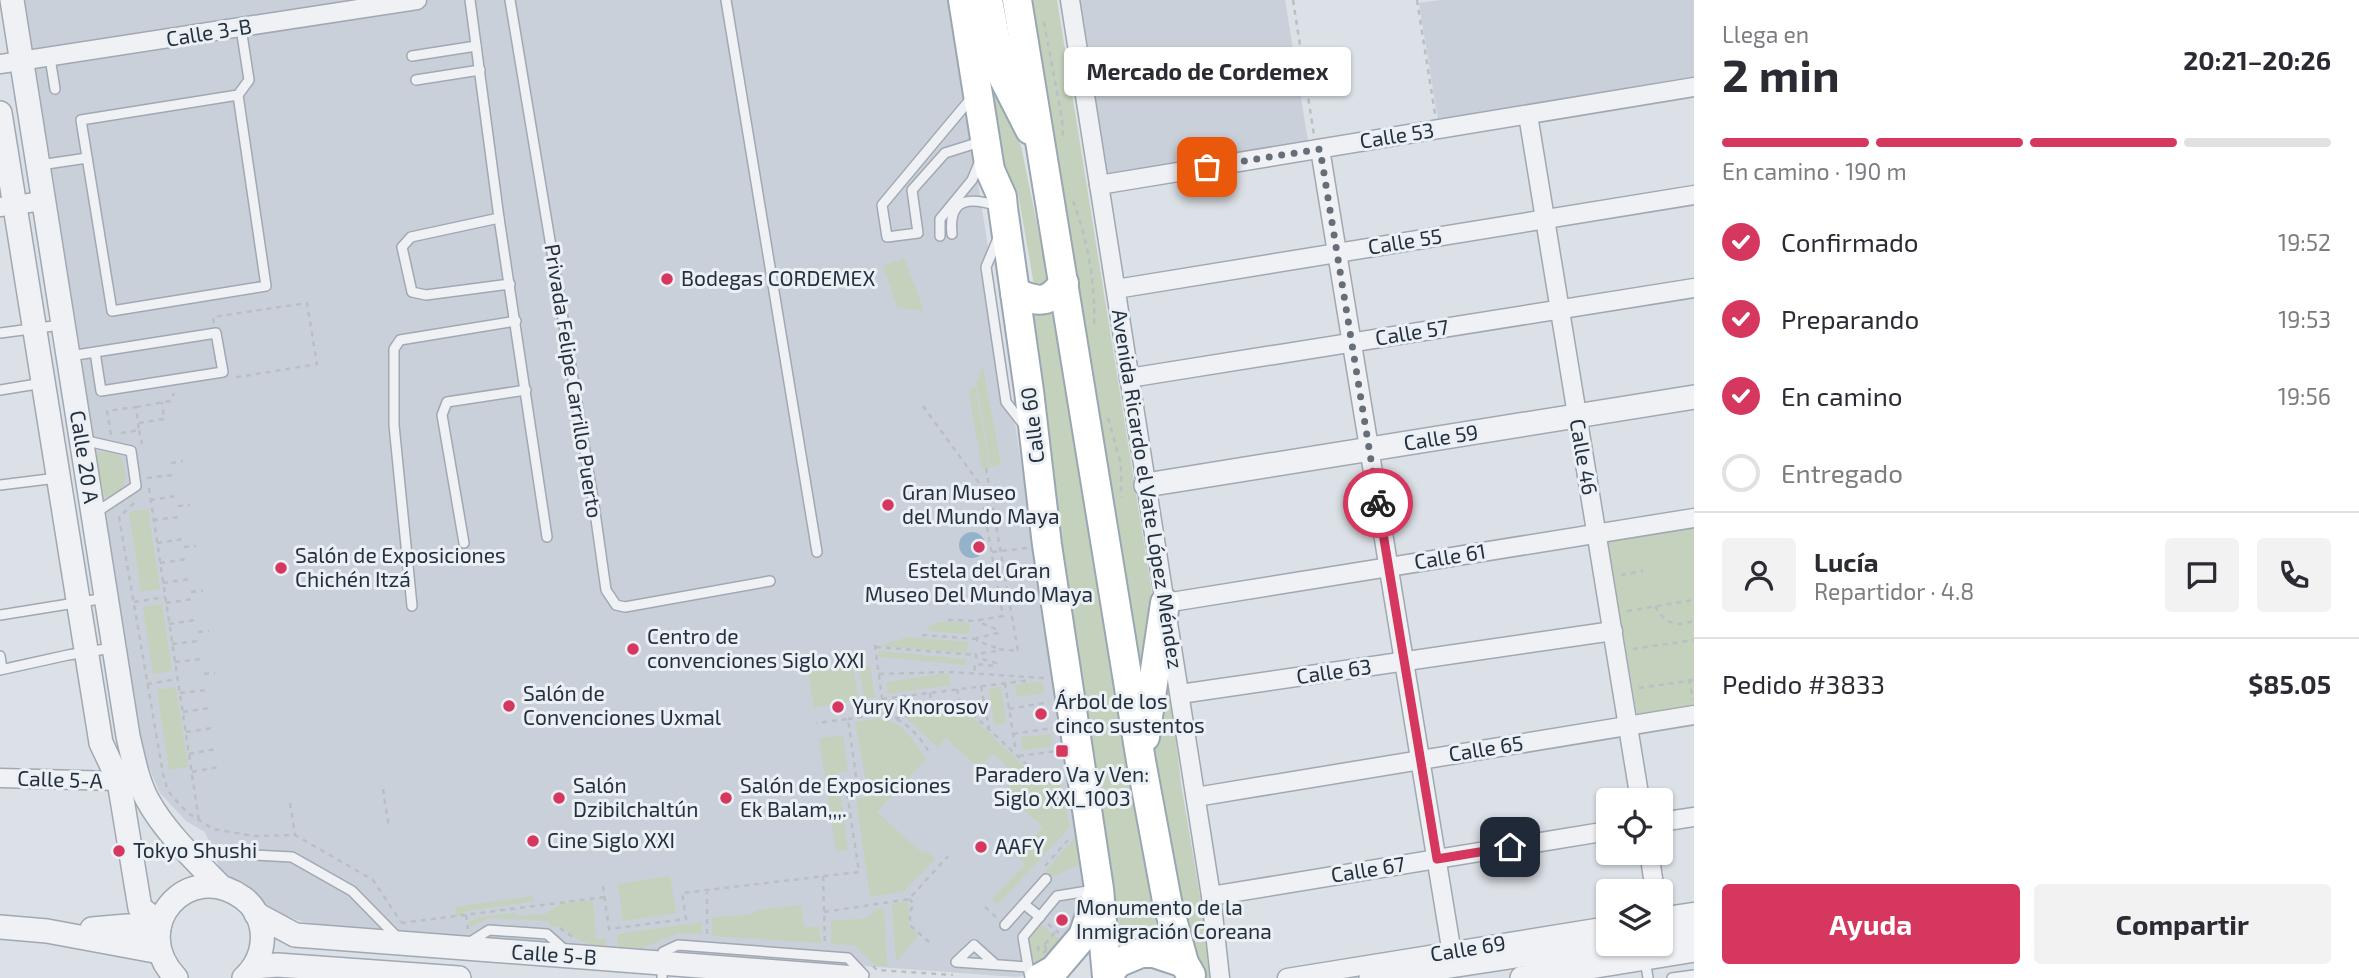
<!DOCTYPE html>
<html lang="es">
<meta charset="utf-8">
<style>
body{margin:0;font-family:"Exo 2",sans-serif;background:#f2f2f3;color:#2b2b33;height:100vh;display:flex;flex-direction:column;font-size:26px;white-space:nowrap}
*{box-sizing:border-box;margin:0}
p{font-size:23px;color:#7c7c81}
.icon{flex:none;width:38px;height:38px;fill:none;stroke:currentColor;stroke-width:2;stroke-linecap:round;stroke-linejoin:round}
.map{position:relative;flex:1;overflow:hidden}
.panel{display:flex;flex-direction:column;background:#fff;width:665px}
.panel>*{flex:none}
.controls{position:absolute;left:1596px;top:788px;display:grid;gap:14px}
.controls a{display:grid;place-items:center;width:77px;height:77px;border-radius:7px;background:#fff;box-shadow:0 2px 5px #0004;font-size:35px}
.pin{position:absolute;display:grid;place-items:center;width:60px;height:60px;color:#fff;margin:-30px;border-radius:14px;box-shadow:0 4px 10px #0006}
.courier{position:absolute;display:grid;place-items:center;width:70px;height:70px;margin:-35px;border:5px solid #d5375e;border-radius:50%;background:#fff;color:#222;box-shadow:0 2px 9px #0007}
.bubble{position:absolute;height:49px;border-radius:7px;background:#fff;box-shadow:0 2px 5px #0004;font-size:23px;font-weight:700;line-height:49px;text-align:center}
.headline em{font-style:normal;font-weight:700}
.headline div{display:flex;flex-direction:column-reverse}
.headline{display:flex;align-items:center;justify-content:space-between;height:119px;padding:0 28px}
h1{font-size:46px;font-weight:700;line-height:52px}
.bar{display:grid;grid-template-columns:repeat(4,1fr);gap:10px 7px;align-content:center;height:84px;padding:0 28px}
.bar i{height:9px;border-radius:5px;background:#e1e1e2}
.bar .on{background:#d5375e}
.bar p{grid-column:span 4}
.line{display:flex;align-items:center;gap:18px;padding:0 28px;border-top:2px solid #e1e1e2}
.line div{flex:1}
.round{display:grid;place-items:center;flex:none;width:74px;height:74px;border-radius:7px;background:#f2f2f3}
ol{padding:0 28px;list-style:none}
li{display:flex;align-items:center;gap:21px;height:77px}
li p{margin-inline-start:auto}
li .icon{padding:7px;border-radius:50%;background:#d5375e;color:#fff;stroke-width:4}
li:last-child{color:#7c7c81}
li i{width:38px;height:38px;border:4px solid #e1e1e2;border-radius:50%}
.action{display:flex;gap:14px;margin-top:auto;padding:14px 28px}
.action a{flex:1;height:80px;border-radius:7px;background:#d5375e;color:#fff;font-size:28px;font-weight:700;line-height:80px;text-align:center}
.action a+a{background:#f2f2f3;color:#2b2b33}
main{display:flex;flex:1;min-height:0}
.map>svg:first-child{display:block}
</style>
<main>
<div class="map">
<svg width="1694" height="978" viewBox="0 0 1694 978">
<rect width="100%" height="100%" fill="#dce1e7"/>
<g fill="#cad0d9">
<path d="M25 0H950L1083 866 1085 896 1079 928 1028 975 1016 977 319 927 283 915 268 906 220 869 205 832 186 821 160 793 144 756Z"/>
<path d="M1077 0H1285L1308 141 1105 174Z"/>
<path d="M1440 0H1694V79L1438 120 1419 3Z"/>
</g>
<g fill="#c4d1bc">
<path d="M975 0 998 92 1021 146 1049 283 1047 290 1034 285 1018 193 1005 169Z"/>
<path d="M1032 0H1057L1154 606 1142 696Z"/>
<path d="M904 258 924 311 897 307 883 266Z"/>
<path d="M1052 308 1136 820 1157 928C1143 923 1132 927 1118 933L1050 479 1046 405 1032 312 1042 314Z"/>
<path d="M983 367 1001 464 991 467 976 383Z"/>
<path d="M975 385 990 467 982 469 969 392Z"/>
<path d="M102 452 117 454 122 458C126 480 130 483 111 497L104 496 96 457 98 453Z"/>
<path d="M148 509 160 589 141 592 129 512Z"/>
<path d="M1694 522V707L1637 715 1607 536Z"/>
<path d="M162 604 172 671 153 674 143 607Z"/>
<path d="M939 622 970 623 969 634 929 631 928 626Z"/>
<path d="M908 637 968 642 967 653 878 646Z"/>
<path d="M878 651 966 659V665L879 657Z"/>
<path d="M1167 662 1181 784 1214 978H1204L1188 944 1164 822 1151 720Z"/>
<path d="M870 666 875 697 864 699 859 668Z"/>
<path d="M853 667 859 700 814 708 808 671Z"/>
<path d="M948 673 950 685 888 694 886 682Z"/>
<path d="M1042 681 1044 693 1017 697 1015 685Z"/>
<path d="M176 687 188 767 169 770 157 690Z"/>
<path d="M1001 687 1006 723 994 725 989 688Z"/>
<path d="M964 709 1039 781 1060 778 1070 827 998 904 992 899 1025 864 1017 855 1043 827 1003 791 1016 777 994 754 981 765 988 773 986 775 946 738 938 747 906 718Z"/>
<path d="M880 718C901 720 915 743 926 759L877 812 923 854 926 851 935 859 903 892 870 897 856 799 869 797 855 722Z"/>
<path d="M1051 734 1052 746 1023 750 1021 737Z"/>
<path d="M843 735 848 771 838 772 848 850 836 851 819 738Z"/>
<path d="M1075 837 1079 865 1046 879 1044 873Z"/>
<path d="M670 876 676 913 623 921 618 884Z"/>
<path d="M533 896 534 901 463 912V914L456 916 455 907Z"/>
<path d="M593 900 596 938 606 939V946C595 945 585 944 576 938 564 931 565 927 550 926L549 921 488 918 472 927 468 923 477 917 515 913 518 916 545 914 561 904Z"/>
<path d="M908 901 909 925 919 935 896 962 892 904Z"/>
<path d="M801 905 804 927H819L821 943 712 936V917L749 915 758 910Z"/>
<path d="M877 909H884L887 966H876L854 945 831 944V920L865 919Z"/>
<path d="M702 922V934L679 933 642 948 618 947 617 934Z"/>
<path d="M1040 924 1066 944 1040 965C1024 954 1028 936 1040 924Z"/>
</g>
<circle fill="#94b3ca" cx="972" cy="545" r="13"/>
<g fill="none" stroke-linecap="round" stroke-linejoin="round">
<g stroke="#a1a8b1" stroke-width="12">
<g id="service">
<path d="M470 0 499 218 547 537"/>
<path d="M510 0 594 505 606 590 616 605 625 607 770 581"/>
<path d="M726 0 817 552"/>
<path d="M412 56 476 46"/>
<path d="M50 58 55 89"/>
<path d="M416 80 480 70"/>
<path d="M238 95 266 286 112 311 81 120 238 95 249 80 241 28"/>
<path d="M973 96 882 205 887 237 918 233 912 190 945 153 980 142"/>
<path d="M40 165 87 158"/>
<path d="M499 218 411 237 402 247 412 292 426 295 510 284"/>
<path d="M952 234C948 197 970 197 998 206"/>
<path d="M940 236V219L972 180 980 161"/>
<path d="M999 236 986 267 1006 402 1024 425"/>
<path d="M0 333 61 325"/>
<path d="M70 356 216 333 223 372 101 391 95 352"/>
<path d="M0 390 43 383"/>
<path d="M83 440 131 451 136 486 95 513"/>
<path d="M0 485 57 478"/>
<path d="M464 543 442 415 447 402 526 390"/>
<path d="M412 606 394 425V349L400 340 516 321"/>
<path d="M0 615 106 598"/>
<path d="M0 656 2 669"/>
<path d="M0 670 68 655 112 648"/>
<path d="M194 852 292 857 352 891 399 939"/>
<path d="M1024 904 1040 917"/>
<path d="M1005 925 1046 879"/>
<path d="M467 944 489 930 547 934 565 950"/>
<path d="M1645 959 1648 978"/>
<path d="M995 964 974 945 956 962 1028 967"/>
<path d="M662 978 663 952 678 945 848 958 864 975"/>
<path d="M1030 978 1023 937 1057 896 1094 890"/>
<path d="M1672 978 1694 975"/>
</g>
</g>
<g stroke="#a1a8b1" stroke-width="21">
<g id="minor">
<path d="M1070 0 1211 896 1220 978"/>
<path d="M0 64 417 0"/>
<path d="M1528 115 1640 800"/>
<path d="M1320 149 1454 966"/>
<path d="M1099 185 1694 87"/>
<path d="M0 207 43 201"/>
<path d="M1116 289 1694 195"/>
<path d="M1129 378 1694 288"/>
<path d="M1165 603 1694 518"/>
<path d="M1180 694 1613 631"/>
<path d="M0 778 119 781"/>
<path d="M1196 797 1694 715"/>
<path d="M1661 822 1694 817"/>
<path d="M1649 852 1655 891"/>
<path d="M1211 896 1608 831"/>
<path d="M1661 917 1694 912"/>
<path d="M1287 978 1608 926"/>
</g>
</g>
<g stroke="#a1a8b1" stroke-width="26">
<g id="tertiary">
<path d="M12 0 128 736C133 757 137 780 147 799 165 832 195 860 221 887"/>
<path d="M0 113 101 743 119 781 140 908 160 923"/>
<path d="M1146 485 1694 397"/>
<path d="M256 914 295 935 856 978"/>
<path d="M0 927 47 931 160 952"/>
<path d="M92 929 127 926 159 927"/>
<path d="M1661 934 1694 929"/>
<path d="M254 967 277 965 459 978"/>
<path d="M176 978C127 926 189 858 243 898 253 905 260 917 262 930 264 948 258 965 244 978"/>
<path d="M1371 978 1608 942"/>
<path d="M1522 978 1694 950"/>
</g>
</g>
<g stroke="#9aa7b3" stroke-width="32">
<g id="primary">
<path d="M963 0 990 170 1002 197 1003 208 1029 391 1047 545 1099 889 1107 977"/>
<path d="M988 0 1002 75 1030 130"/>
<path d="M1017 0 1141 761 1167 901 1184 963"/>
<path d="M1015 293C1040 302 1046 305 1064 283"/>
<path d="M1145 737 1165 603"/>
<path d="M1040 978 1054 970 1083 936 1096 898"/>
<path d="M1107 978 1117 963 1141 953H1154L1184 963 1191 975"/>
</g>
</g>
<g stroke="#babfc5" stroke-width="2.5" stroke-dasharray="5 5" stroke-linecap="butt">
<path d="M1293 0 1314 135"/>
<path d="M1417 0 1435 114"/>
<path d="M1044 22 1062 119 1063 140"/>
<path d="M1073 201C1088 240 1096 287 1094 329"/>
<path d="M214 323 213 317 307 303 317 364 232 378"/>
<path d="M923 406 979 483 1003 616 979 620V622L998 630V633L977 638V641L997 648V651L976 654V657L996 663V666L975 664 974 674"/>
<path d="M136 407 170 401 174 393"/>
<path d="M1108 418 1121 464V497"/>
<path d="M139 423 164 419 162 402"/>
<path d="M139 430 142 444"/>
<path d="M111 435 107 411 136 407 139 430 116 434"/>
<path d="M171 463 183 461"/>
<path d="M986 468 1018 651 997 649"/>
<path d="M147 478 173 475"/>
<path d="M149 488 199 821"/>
<path d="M150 500 176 496"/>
<path d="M134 503 119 517 163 774 168 791 181 806 188 813 213 829 254 836 295 835 373 880 401 922"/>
<path d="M178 506 190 505"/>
<path d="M153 520 179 517"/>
<path d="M157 543 183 539"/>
<path d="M184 547 196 546"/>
<path d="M992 552 1027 548"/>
<path d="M160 563 186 559"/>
<path d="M1621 575 1643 571"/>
<path d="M163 583 189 579"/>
<path d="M191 592 203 591"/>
<path d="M134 602 165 597"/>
<path d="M166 603 192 599"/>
<path d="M1655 606C1663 622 1677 629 1694 620"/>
<path d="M1627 611 1694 600"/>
<path d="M948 620 979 621"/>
<path d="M169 624 196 620"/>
<path d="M198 632 209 631"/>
<path d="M922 635 977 639"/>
<path d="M172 644 199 641"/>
<path d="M875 645 884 714"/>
<path d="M876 647 976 655"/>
<path d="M1633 649 1694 640"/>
<path d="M175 662 202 659"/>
<path d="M204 674 215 673"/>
<path d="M879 674 950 672 1044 678"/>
<path d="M1689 679 1693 700"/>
<path d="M1005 683 1016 752"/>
<path d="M147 684 178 679"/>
<path d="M981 686 989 728"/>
<path d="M1639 688 1694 680"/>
<path d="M957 689 961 707"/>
<path d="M180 693 207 690"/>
<path d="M930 693 932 711"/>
<path d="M907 696 910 715"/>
<path d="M882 699 1031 680"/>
<path d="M965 707 1040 777 1060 775"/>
<path d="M1009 709 1049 702"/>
<path d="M183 712 210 708"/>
<path d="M895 718 985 704"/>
<path d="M848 719C858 718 870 714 881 714 899 714 924 739 930 755"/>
<path d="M186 732 213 728"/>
<path d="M1013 734 1053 728"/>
<path d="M189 754 216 749"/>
<path d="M1019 756 1057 751"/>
<path d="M192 772 219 767"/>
<path d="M383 789 389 828"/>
<path d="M290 803 295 835"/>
<path d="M1045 866 1068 840"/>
<path d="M823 876 825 945"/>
<path d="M603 886 609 929 686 919 682 893 859 872 847 793 858 790 848 719 816 723"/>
<path d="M909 899 914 904 910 911V925L931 944 933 943"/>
<path d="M985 907 997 918"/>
<path d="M824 912 909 899 948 856"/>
<path d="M466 915 468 929"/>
<path d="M401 923 605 897"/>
<path d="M1048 924 1059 933"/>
<path d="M560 928 574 938"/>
<path d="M707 934V892"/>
<path d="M1045 944 1056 931"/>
<circle cx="1042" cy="949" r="4"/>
<path d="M873 966 877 970 953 975"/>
</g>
<use href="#service" stroke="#eff1f5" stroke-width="9"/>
<use href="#minor" stroke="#eff1f5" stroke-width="18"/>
<use href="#tertiary" stroke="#eff1f5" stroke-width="23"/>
<use href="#primary" stroke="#fff" stroke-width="28"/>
</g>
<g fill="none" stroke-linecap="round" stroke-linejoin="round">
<path stroke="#656e79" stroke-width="7" stroke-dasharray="0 12.6" d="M1207 167 1320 149 1378 503"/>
<path stroke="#d5375e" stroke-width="9" d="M1378 503 1437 859 1510 847"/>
</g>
<g fill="#d5375e" stroke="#ebf0f5" stroke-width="2.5">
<circle cx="667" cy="279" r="7"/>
<circle cx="888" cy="505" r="7"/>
<circle cx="979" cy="547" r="7"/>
<circle cx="281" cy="568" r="7"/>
<circle cx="633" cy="649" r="7"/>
<circle cx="509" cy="706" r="7"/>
<circle cx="838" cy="707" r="7"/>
<circle cx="1041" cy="714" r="7"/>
<rect x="1055" y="744" width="14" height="14" rx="3.5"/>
<circle cx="559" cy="798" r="7"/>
<circle cx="726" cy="798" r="7"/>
<circle cx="533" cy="841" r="7"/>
<circle cx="981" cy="847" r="7"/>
<circle cx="119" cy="851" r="7"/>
<circle cx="1062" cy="920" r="7"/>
</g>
<g text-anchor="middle" stroke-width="6" stroke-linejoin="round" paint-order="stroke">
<g font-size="21" fill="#25303e" stroke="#ebf0f5">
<text transform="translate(209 33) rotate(-9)" y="7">Calle 3-B</text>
<text transform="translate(1397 136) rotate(-9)" y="7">Calle 53</text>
<text transform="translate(1405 242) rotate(-9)" y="7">Calle 55</text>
<text transform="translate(1412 333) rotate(-9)" y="7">Calle 57</text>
<text transform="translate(573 381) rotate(81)" y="7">Privada Felipe Carrillo Puerto</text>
<text transform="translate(1033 425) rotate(-97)" y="7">Calle 60</text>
<text transform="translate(1441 438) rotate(-9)" y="7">Calle 59</text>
<text transform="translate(84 457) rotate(81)" y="7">Calle 20 A</text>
<text transform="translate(1583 457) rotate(80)" y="7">Calle 46</text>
<text transform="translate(1147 489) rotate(81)" y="7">Avenida Ricardo el Vate López Méndez</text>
<text transform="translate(1450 557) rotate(-9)" y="7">Calle 61</text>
<text transform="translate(1334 672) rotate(-8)" y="7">Calle 63</text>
<text transform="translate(1486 749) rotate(-9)" y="7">Calle 65</text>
<text transform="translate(60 780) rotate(2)" y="7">Calle 5-A</text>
<text transform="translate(1368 870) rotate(-9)" y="7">Calle 67</text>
<text transform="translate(1468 949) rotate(-9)" y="7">Calle 69</text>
<text transform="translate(554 955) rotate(4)" y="7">Calle 5-B</text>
</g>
<g font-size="21" fill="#25303e" stroke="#ebf0f5" text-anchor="start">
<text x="681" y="286">Bodegas CORDEMEX</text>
<text x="902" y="500">Gran Museo<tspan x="902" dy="24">del Mundo Maya</tspan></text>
<text x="295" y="563">Salón de Exposiciones<tspan x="295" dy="24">Chichén Itzá</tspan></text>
<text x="979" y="578" text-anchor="middle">Estela del Gran<tspan x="979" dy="24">Museo Del Mundo Maya</tspan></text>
<text x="647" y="644">Centro de<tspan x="647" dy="24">convenciones Siglo XXI</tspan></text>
<text x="523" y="701">Salón de<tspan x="523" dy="24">Convenciones Uxmal</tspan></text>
<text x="1055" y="709">Árbol de los<tspan x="1055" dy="24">cinco sustentos</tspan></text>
<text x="852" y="714">Yury Knorosov</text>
<text x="1062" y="782" text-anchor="middle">Paradero Va y Ven:<tspan x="1062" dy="24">Siglo XXI_1003</tspan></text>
<text x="573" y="793">Salón<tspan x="573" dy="24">Dzibilchaltún</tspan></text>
<text x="740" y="793">Salón de Exposiciones<tspan x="740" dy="24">Ek Balam,,,.</tspan></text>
<text x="547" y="848">Cine Siglo XXI</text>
<text x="995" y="854">AAFY</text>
<text x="133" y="858">Tokyo Shushi</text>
<text x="1076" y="915">Monumento de la<tspan x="1076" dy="24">Inmigración Coreana</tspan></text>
</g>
</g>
</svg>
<div class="controls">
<a><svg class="icon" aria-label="locate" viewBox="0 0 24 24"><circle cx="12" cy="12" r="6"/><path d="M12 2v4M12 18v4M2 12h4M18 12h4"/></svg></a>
<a><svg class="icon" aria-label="layers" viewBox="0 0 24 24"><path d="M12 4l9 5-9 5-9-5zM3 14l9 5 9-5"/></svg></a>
</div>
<div class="pin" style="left:1207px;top:167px;background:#ea580c"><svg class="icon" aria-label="bag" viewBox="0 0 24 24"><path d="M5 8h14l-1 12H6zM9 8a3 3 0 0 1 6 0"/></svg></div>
<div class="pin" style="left:1510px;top:847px;background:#1f2937"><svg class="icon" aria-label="home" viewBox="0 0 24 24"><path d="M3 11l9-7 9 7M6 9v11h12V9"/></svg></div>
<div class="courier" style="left:1378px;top:503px"><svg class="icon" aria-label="bike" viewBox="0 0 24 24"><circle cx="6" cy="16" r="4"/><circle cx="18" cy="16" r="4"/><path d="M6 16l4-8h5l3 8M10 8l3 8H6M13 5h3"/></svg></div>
<div class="bubble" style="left:1064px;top:47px;width:287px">Mercado de Cordemex</div>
</div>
<section class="panel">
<div class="headline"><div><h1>2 min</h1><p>Llega en</p></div><em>20:21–20:26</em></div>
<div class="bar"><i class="on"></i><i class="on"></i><i class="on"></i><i></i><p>En camino · 190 m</p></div>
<ol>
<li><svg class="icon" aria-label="check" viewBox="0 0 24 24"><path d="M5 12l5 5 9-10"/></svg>Confirmado<p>19:52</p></li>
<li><svg class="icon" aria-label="check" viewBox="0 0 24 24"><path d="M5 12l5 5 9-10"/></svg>Preparando<p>19:53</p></li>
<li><svg class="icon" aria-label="check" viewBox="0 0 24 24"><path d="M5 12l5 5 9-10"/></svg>En camino<p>19:56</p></li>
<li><i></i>Entregado</li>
</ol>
<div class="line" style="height:126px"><a class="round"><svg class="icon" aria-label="person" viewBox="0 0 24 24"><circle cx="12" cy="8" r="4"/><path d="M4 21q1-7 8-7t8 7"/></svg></a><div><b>Lucía</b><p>Repartidor · 4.8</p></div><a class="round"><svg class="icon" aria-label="chat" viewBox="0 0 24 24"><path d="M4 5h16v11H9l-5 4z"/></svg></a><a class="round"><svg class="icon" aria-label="phone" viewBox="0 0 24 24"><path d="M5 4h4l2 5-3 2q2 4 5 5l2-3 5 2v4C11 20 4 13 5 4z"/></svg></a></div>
<div class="line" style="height:91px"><div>Pedido #3833</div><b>$85.05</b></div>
<div class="action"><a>Ayuda</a><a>Compartir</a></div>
</section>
</main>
